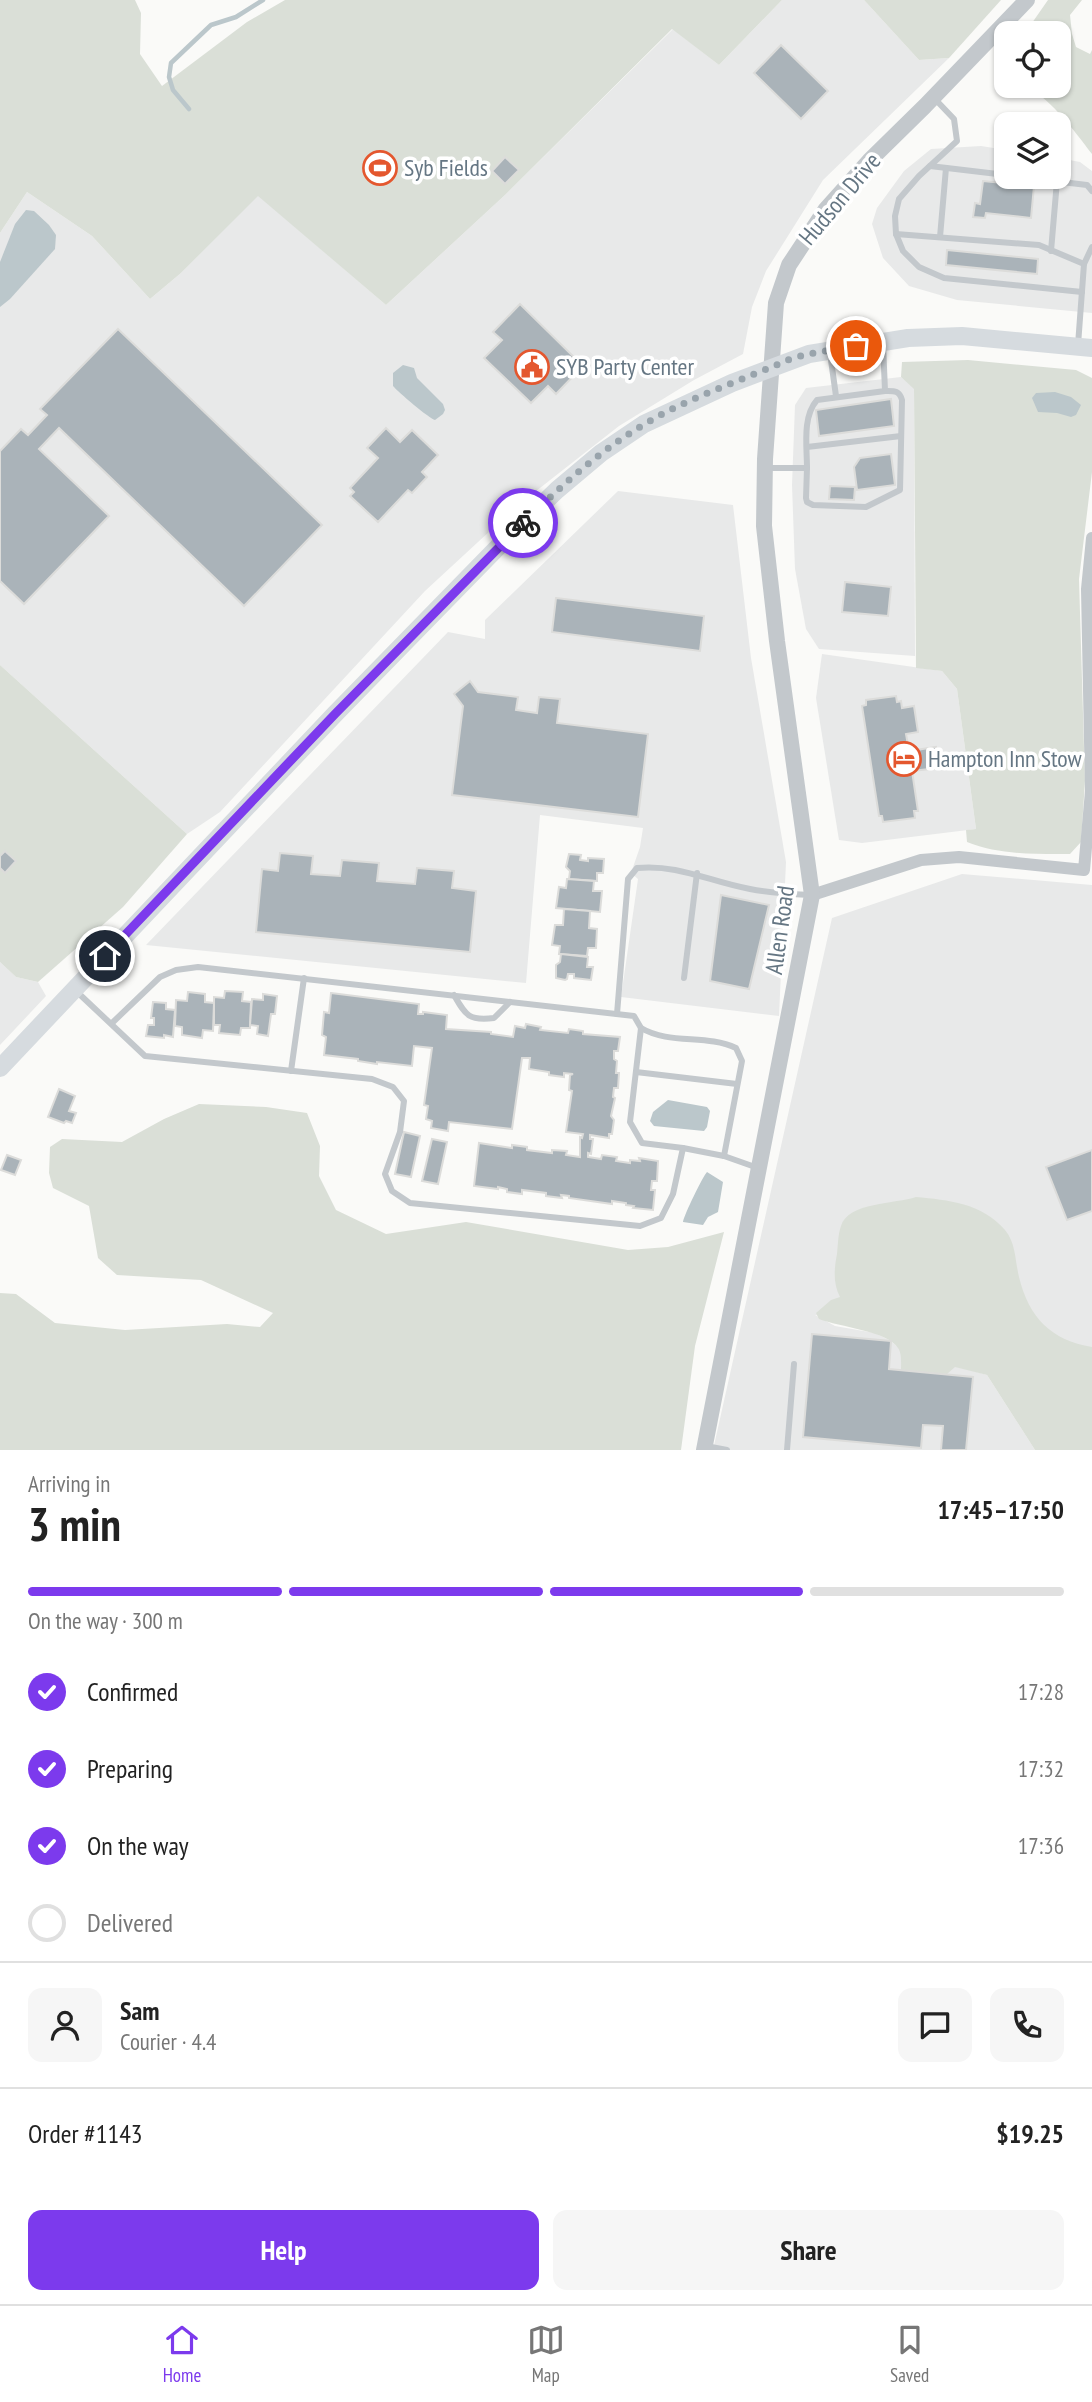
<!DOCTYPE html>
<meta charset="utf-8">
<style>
body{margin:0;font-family:"PT Sans Narrow",sans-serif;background:#f6f6f6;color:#222;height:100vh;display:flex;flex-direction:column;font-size:26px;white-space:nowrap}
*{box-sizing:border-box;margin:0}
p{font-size:23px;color:#767676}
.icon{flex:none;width:38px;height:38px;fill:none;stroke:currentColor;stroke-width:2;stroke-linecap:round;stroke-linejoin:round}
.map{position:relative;height:1450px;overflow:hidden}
.drawer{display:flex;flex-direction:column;background:#fff;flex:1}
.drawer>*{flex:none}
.tools{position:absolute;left:994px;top:21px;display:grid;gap:14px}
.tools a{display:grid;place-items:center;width:77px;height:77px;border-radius:14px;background:#fff;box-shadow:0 2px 5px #0004;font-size:35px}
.pin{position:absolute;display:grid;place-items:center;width:60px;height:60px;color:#fff;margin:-30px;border:4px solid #fff;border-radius:50%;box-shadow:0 2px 7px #0007}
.courier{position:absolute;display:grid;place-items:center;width:70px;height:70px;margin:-35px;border:5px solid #7c3aed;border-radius:50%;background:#fff;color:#222;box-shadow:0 2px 9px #0007}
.headline em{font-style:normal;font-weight:600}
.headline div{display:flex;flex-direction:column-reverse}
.headline{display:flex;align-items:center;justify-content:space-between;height:119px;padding:0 28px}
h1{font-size:46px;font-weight:600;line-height:52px}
.bar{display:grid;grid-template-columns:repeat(4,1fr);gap:10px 7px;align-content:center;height:84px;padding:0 28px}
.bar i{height:9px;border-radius:5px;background:#e0e0e0}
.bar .current{background:#7c3aed}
.bar p{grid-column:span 4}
.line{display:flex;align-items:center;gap:18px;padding:0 28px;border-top:2px solid #e0e0e0}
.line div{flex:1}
.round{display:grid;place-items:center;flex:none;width:74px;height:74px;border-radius:14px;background:#f6f6f6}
ol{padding:0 28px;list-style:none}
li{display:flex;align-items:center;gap:21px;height:77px}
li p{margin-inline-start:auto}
li .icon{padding:7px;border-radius:50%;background:#7c3aed;color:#fff;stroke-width:4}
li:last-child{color:#767676}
li i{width:38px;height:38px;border:4px solid #e0e0e0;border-radius:50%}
.cta{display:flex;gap:14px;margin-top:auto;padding:14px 28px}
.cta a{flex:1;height:80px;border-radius:14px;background:#7c3aed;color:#fff;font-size:28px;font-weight:600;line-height:80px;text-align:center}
.cta a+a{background:#f6f6f6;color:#222}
.menu{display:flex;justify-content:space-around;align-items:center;height:98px;border-top:2px solid #e0e0e0;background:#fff;font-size:19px;color:#767676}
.menu a{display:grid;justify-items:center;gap:4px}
.menu .current{color:#7c3aed}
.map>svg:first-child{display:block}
</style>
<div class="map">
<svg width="1092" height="1450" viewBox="0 0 1092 1450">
<rect width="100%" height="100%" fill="#fafaf8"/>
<g fill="#e8e9e9">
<path d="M782 0H864L919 60 949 58 823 180 766 271 752 307 743 354 694 380 619 426 517 506 425 591 220 812 187 834 0 665V233L27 192 92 236 150 299 181 273 258 195 386 305 505 195 673 29 719 65Z"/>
<path d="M981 146 1006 150V177H1059V158L1080 162 1092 171V313L957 300 909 286 883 258 872 224 877 208 904 171 931 149Z"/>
<path d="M901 377 914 388 915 656 819 649 806 629 795 569 792 485 795 405 806 388Z"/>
<path d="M618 491 733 505 751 658 786 862 779 1016 621 997 638 879 631 873 640 847 643 828 540 815 526 983 146 945 448 632 485 639V620Z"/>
<path d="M822 654 942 671 957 689 976 829 862 843 839 840 816 698Z"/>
<path d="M962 874 1092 885V1354L815 1315 835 1326 875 1333 891 1341 900 1349 987 1375 1035 1450H713L832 918Z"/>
<path d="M0 962 16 977 38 982 46 996 0 1045Z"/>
</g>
<g fill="#dadfd7">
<path d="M0 0H135L141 13 140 54 162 86 247 22 285 0H782L719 65 672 29 505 195 386 305 258 196 181 273 150 299 92 236 27 192 0 233Z"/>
<path d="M864 0H1001L949 58 919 60Z"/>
<path d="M1048 0H1082L1070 15 1072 34 1076 47 1090 54 1092 50V154C1072 128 1055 104 1027 86H1059V33H1025Z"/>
<path d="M968 360 1076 370 1092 378V472L1079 579 1085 781 1081 842 1070 854C1036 854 999 855 967 842L966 830 976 829 957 689 942 671 916 668 914 389 901 377 902 362Z"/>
<path d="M0 665 187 834 123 907 38 982 16 977 0 962Z"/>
<path d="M199 1104 266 1107 307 1113 320 1146 319 1176 336 1210 386 1234 466 1222 628 1250 668 1247 724 1232 695 1346 681 1450H0V1293L16 1294 55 1323 125 1330 227 1324 260 1327 273 1313 201 1280 117 1275 98 1258 89 1206 53 1188 49 1173 50 1147 62 1139 122 1142 164 1119Z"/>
<path d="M916 1197C948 1200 982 1203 1005 1230 1016 1243 1015 1261 1019 1277 1029 1318 1051 1340 1092 1347V1450H1035L987 1375 955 1367 947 1374 901 1370C901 1364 902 1353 898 1348 888 1331 839 1327 819 1319L816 1313 831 1300 840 1297C833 1284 834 1269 837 1254 838 1245 838 1234 841 1226 848 1202 896 1204 916 1197Z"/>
</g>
<g fill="#bbc7cb">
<path d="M26 210 34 211 49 225 56 235 55 249 10 299 0 307V262L15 224Z"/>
<path d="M403 365 414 368 417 378 443 404 445 410 443 414 435 420C430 419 398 392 393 386V373Z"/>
<path d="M1055 392 1071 397 1081 405 1076 415 1071 417 1057 413 1038 412 1032 398 1036 393Z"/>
<path d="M668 1100 707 1107 710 1111 707 1127 704 1131 654 1126 650 1121 653 1112Z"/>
<path d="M707 1172 723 1182 718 1212 708 1217 703 1225 683 1222C684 1215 703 1176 707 1172Z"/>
</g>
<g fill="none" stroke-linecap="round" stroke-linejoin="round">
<path stroke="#bbc7cb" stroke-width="4.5" d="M189 109 173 90 169 77 171 63 211 25 236 17 263 0"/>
</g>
<g fill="#aab3b9" stroke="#dcdcda" stroke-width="2">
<path d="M781 45 828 91 801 119 754 73Z"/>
<path d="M505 157 519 170 505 184 492 171Z"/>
<path d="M983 181 1034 186 1031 218 986 213 985 218 973 217 975 203 980 204Z"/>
<path d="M947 250 1038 259 1037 274 946 265Z"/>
<path d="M520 304 583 366 556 394 548 386 531 403 484 358 502 340 493 332Z"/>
<path d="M118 329 322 525 244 606 59 428 39 449 109 516 24 604 0 581V451L21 429 28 435 47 415 40 409Z"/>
<path d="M891 399 894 426 819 436 816 410Z"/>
<path d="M386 428 400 442 412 430 438 455 422 472 427 477 412 493 408 490 378 522 350 496 354 492 350 488 378 458 367 448Z"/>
<path d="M891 454 895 485 857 490 854 467 860 458Z"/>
<path d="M830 486 855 487 854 500 829 499Z"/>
<path d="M845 582 891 587 888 616 842 612Z"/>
<path d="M556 598 704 616 700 651 552 632Z"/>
<path d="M470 681 478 692 518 697 516 710 537 713 539 697 560 699 557 723 648 734 638 817 452 795 463 706 454 694Z"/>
<path d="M896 696 897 702 901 701 902 708 914 706 918 732 906 734 909 751 936 747 939 768 912 771 918 811H914L915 818 883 822 882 816H879L862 706 866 705V700Z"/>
<path d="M5 851 16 861 5 873 0 868V856Z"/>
<path d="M280 853 313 856 311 874 340 876 342 860 379 863 377 881 415 884 417 868 454 871 452 888 476 891 470 952 256 932 262 869 278 871Z"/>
<path d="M569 854 581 855 580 860 588 861V858L604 859 603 873H597V881L569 879 570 871 566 867Z"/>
<path d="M567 879 594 881 593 891H602L600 912 556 908 559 887 566 888Z"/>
<path d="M721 895 769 905 749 989 710 981Z"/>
<path d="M564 909 590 911 589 928 597 929 596 948H588L587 956 559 954 560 946 552 945 555 925H563Z"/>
<path d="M561 954 588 957 587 967H593L591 980 574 978V974H568L567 979 565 980 556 978V965L560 962Z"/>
<path d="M225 991 243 992 242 1001 251 1002 250 1028H241L240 1035 219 1033 220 1025H214V997L224 998Z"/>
<path d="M188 992 205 994V1002L214 1003 213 1031 203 1030 202 1038 182 1035V1027L175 1026 176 1000 187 1001Z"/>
<path d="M331 993 419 1004 418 1014H423V1012L447 1015 446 1029 491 1032V1034L513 1037 515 1026 525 1028 526 1024 541 1027 540 1030 568 1033 569 1029 583 1031V1034L620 1037 618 1051H614V1059L617 1061 616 1073H619L618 1088H614L613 1097 615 1098 611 1116 614 1120 612 1134H609V1138L590 1135V1139H593L591 1154 588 1153V1157L601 1159 602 1155 617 1157 616 1161 630 1163V1160L640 1161 639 1158 658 1161 657 1181H652L651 1190H655L653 1210 633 1208 634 1206 626 1205V1203L612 1201V1204L569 1198V1196L561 1195 562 1198 546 1196V1193L522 1190V1194L507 1192V1189L498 1187V1189L474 1186 479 1143 512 1148V1145L527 1147V1150L552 1153V1150L567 1151 566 1155 580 1157V1137L582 1138 583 1134 566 1132 572 1091 569 1090 570 1075 573 1074 564 1073V1077L549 1075V1072L529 1069 530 1058H522L512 1129 449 1122 448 1131 431 1128 432 1121 426 1119 428 1106 424 1105 432 1048 414 1046 412 1066 377 1062V1064L358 1061V1059L324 1055 326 1037 322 1035 324 1012 329 1013Z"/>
<path d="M263 994 277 996 275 1014H271L268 1036 257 1034 258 1026 250 1025 252 999 263 1000Z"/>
<path d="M153 1002 166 1003V1009L175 1010 173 1037 164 1035V1038L146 1036 148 1025H154V1018H151Z"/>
<path d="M59 1089 75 1096 69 1111 76 1113 72 1123 66 1121 64 1123 48 1117Z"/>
<path d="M404 1132 420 1136 411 1177 395 1174Z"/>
<path d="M432 1139 447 1142 438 1184 422 1181Z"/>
<path d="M1092 1150V1211L1067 1220 1046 1167Z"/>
<path d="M7 1155 21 1160 15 1175 1 1170Z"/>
<path d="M812 1334 891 1341 889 1369 973 1377 966 1450H941L943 1426 923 1425 921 1448 803 1437Z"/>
</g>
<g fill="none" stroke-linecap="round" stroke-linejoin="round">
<g stroke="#c3c8cc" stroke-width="6">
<path d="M934 98 954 119 957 141 919 176 899 199 895 216 896 234 903 251 919 267 944 278 1082 292"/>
<path d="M930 166 1006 175"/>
<path d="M1020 177 1087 185 1092 191"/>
<path d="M896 234 1039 245 1084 264 1078 345"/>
<path d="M940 237 946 168"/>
<path d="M1051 251 1057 181"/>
<path d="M1084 264 1092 247"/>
<path d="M830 353 836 396"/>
<path d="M807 447 901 436"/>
<path d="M766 468H807C807 447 802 417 817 400L885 391 883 343"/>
<path d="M807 468 806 498 807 502 813 505 866 507 900 490 902 400C899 390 894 391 885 391"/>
<path d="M684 978 697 873"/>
<path d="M75 990 145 1056 372 1079 393 1087 404 1101 400 1132 385 1174 392 1191 410 1203 640 1226 661 1218 673 1194 683 1148 642 1143 630 1122 641 1028 634 1016 198 967 176 970 160 977 111 1024"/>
<path d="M454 995C466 1016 469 1021 494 1018L510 1002"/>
<path d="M617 1014 628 879 637 868C679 864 710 882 750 889 770 893 790 894 810 895"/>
<path d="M641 1028C670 1045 706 1034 736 1048L742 1061 724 1156"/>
<path d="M291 1071 304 978"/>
<path d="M636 1072 737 1084"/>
<path d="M683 1148 724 1156 758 1168"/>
<path d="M706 1446 727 1450"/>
<path d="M787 1450 794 1364"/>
</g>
<path stroke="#c3c8cc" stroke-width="12" d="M812 895 921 860 959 857 1084 870 1091 791 1087 589 1092 538"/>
<path stroke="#c3c8cc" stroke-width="16" d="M704 1450 812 895 777 641 764 526 765 459 776 303 789 265 826 209 869 161 925 106 1027 0"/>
<path stroke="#d6dbdf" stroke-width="18" d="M0 1068 335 714 497 548 557 490 601 453 644 424 732 383 809 354 908 338 962 336 1092 348"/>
</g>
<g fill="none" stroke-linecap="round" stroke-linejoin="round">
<path stroke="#99a4ac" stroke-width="7" stroke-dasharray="0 12.6" d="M523 523C560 487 598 452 643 425 689 397 741 381 790 359L808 354 856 346"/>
<path stroke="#7c3aed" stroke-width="9" d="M105 956 335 714 523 523"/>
</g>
<defs>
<g id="stadium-ring" transform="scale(1.75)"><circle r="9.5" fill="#fff" stroke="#e4572e" stroke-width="1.5"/><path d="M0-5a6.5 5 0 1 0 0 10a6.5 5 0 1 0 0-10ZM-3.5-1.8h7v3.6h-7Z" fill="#e4572e"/></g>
<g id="civic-ring" transform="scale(1.75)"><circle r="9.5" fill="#fff" stroke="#e4572e" stroke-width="1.5"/><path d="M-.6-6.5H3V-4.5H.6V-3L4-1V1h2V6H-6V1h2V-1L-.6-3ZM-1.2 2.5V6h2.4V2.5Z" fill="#e4572e"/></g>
<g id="hotel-ring" transform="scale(1.75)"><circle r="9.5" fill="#fff" stroke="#e4572e" stroke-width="1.5"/><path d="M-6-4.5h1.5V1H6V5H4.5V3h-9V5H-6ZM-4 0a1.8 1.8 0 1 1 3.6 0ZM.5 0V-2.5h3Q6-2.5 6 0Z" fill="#e4572e"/></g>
</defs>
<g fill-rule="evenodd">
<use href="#stadium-ring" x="380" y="168"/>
<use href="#civic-ring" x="532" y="367"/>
<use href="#hotel-ring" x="904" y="759"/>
</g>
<g text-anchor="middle" stroke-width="7" stroke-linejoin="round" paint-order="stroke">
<g font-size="24" fill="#657683" stroke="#fff" text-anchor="start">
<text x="404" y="176">Syb Fields</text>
<text x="556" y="375">SYB Party Center</text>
<text x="928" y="767">Hampton Inn Stow</text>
</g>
<g font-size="24" fill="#657683" stroke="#fff">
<text transform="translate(840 199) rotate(-50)" y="8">Hudson Drive</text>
<text transform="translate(780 930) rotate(-82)" y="8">Allen Road</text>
</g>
</g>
</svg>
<div class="tools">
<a><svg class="icon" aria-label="locate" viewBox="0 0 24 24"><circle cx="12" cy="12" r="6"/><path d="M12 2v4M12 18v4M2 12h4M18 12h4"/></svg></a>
<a><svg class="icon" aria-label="layers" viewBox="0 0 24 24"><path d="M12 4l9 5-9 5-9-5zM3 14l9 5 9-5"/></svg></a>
</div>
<div class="pin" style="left:856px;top:346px;background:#ea580c"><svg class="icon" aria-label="bag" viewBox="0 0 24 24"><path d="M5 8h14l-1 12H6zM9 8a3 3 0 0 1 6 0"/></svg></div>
<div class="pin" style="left:105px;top:956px;background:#1f2937"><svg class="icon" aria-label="home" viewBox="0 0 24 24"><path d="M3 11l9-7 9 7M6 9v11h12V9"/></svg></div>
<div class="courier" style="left:523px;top:523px"><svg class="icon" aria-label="bike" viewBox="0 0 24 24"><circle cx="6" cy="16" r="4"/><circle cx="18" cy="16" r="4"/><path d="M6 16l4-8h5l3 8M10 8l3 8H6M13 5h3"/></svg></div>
</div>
<section class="drawer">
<div class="headline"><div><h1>3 min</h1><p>Arriving in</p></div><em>17:45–17:50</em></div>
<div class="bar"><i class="current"></i><i class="current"></i><i class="current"></i><i></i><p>On the way · 300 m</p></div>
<ol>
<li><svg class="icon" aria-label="check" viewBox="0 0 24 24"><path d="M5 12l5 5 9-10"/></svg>Confirmed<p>17:28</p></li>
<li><svg class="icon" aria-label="check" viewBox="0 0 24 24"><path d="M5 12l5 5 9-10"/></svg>Preparing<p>17:32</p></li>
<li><svg class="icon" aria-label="check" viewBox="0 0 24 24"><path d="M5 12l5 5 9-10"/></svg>On the way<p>17:36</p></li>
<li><i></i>Delivered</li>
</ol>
<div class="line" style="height:126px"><a class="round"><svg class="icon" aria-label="person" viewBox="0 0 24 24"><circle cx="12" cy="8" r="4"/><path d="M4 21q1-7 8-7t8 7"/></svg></a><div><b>Sam</b><p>Courier · 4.4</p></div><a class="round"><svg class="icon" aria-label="chat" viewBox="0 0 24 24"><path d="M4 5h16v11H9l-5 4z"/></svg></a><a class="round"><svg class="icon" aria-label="phone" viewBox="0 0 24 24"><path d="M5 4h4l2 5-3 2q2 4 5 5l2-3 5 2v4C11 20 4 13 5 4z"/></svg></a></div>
<div class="line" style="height:91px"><div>Order #1143</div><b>$19.25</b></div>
<div class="cta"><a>Help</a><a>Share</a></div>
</section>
<nav class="menu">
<a class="current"><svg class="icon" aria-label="home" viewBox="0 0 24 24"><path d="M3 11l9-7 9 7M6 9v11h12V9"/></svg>Home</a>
<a><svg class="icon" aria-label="map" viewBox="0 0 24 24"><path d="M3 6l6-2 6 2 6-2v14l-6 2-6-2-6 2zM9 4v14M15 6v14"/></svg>Map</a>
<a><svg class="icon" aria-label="saved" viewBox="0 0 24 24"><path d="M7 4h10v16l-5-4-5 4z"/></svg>Saved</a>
</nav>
